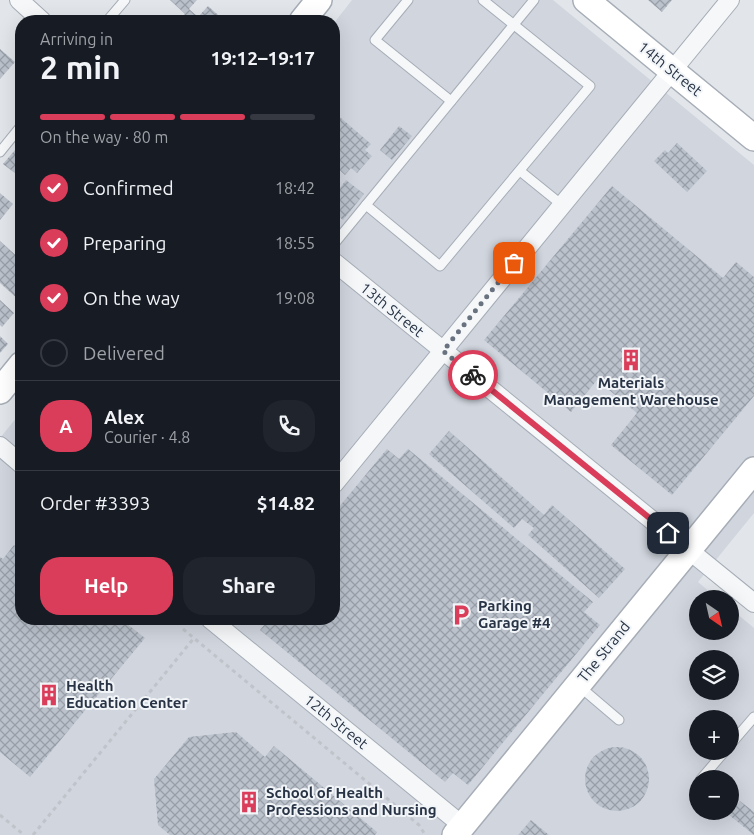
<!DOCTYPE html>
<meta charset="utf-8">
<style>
body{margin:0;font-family:Ubuntu,sans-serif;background:#20242c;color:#f1f3f6;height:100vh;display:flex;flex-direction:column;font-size:19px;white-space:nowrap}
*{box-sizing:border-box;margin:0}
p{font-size:16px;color:#9ea1a6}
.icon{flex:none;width:28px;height:28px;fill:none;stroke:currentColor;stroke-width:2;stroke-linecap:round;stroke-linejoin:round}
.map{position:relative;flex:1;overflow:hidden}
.drawer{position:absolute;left:15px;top:15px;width:325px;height:610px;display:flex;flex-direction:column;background:#171b24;border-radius:20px;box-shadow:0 5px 20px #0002}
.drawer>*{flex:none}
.needle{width:32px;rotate:146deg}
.tools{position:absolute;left:689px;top:590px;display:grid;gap:10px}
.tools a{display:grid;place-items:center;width:50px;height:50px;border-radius:50%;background:#171b24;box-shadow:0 5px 20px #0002;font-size:25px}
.pin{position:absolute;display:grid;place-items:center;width:42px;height:42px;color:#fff;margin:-21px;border-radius:10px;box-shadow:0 2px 8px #0006}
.courier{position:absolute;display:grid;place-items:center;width:50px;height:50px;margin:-25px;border:4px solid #da3d59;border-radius:50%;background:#fff;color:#222;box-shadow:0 1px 6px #0007}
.summary em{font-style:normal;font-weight:700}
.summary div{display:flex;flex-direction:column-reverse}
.summary{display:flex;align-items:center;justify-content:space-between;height:85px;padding:0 25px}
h1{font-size:32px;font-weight:700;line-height:38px}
.bar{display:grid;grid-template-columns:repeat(4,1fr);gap:8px 5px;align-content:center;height:60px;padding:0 25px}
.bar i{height:6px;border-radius:4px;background:#363941}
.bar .current{background:#da3d59}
.bar p{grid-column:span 4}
.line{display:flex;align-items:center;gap:12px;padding:0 25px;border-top:1px solid #363941}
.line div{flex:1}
.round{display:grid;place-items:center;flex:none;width:52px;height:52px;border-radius:20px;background:#20242c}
ol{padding:0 25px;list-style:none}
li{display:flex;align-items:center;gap:15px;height:55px}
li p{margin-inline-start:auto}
li .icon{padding:5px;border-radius:50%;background:#da3d59;color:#fff;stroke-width:4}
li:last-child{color:#9ea1a6}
li i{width:28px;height:28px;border:2px solid #363941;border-radius:50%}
.button{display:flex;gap:10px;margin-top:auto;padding:10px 25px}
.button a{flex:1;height:58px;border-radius:20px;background:#da3d59;color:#fff;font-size:20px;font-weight:700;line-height:58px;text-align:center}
.button a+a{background:#20242c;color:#f1f3f6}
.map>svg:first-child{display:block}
</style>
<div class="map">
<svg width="754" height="835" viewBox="0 0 754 835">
<defs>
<pattern id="building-cross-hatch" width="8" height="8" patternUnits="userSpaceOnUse" patternTransform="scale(1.25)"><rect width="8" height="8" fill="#bbc2cc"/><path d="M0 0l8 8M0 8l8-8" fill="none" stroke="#989ea7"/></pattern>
</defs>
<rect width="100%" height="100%" fill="#e2e6eb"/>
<path fill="#d0d5de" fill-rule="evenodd" d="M352 0H553L754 165V513L698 582 718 599H698V631H730V608L754 628V835H0V438L21 412V619H334V23ZM698 659H730V691H698ZM698 719H730V751H698ZM698 779H730V811H698Z"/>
<g fill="url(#building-cross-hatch)">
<path d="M170 0H197L189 9 198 17 208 6 225 21H179L185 14Z"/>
<path d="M648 0H672L662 12Z"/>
<path d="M0 49 15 62 0 79Z"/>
<path d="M334 112 371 144 365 150 372 156 357 173 351 168 345 175 334 165Z"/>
<path d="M399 126 412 136 392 160 380 150Z"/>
<path d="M677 143 707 171 687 192 654 161 665 150 668 153Z"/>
<path d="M15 150 21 156 20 177 3 164Z"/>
<path d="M346 180 364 194 343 220 334 213V196Z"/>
<path d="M612 186 723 278 736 262 754 277V396L672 495 611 445 637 413 597 380 571 412 484 340Z"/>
<path d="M0 193 13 204 0 220Z"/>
<path d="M0 241 21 260 20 301 0 283Z"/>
<path d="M0 300 14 313 2 327 0 325Z"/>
<path d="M0 336 8 344 0 353Z"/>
<path d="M449 431 544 515 552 505 625 569 599 598 528 535 534 528 522 519 514 528 429 454Z"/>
<path d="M387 449 399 459 408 449 593 602 584 612 600 625 468 785 453 773 445 782 260 630 269 619H334V513Z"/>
<path d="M14 545 21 552V619H121L145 638 30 777 0 752V557L3 559Z"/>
<path d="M236 732 265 757 274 746 377 832 375 835H170L158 825 154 779 189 737Z"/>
<circle cx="617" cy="779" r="32"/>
<path d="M740 801 754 812V835L729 815Z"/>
<path d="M531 820 549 835H518Z"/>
</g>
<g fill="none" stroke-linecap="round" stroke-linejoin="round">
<g stroke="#a6adb6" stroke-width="11">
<g id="lane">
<path d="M408 0 375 40 451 101"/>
<path d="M107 21 125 0"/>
<path d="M0 152 21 126"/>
<path d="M520 171 562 205"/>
<path d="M366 205 440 266 590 86 483 0"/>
<path d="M334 244 534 0"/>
<path d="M579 686 619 720"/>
<path d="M730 745 754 717"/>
<path d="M701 779 725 751"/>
</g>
</g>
<g stroke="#a6adb6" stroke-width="20">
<g id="street">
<path d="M19 0 42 21"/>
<path d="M334 262 754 603"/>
<path d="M0 446 21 464"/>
<path d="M334 484 730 0"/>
<path d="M210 619 463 826"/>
</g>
</g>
<g stroke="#a6adb6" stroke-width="28">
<g id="secondary">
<path d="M586 0 754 138"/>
<path d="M302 21 319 0"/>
<path d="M0 391 21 365"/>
<path d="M455 835 754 470"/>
</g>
</g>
<g stroke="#c0c4ca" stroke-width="3" stroke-dasharray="4 4" stroke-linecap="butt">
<path d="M183 629 419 825 424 833 422 835"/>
<path d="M0 815 24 835"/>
<path d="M33 835 194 638"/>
</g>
<use href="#lane" stroke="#f5f7f9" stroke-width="9"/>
<use href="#street" stroke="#f5f7f9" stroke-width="18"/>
<use href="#secondary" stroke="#fff" stroke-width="25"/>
</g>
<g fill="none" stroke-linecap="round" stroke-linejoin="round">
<path stroke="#69727f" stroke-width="5" stroke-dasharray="0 9" d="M473 375 443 351 514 263"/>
<path stroke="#da3d59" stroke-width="6" d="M473 375 668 533"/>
</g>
<defs>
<g id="building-bare" transform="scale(1.725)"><path d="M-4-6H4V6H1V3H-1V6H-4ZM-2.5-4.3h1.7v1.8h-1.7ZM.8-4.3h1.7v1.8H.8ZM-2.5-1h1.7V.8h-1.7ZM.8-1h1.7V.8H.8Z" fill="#da3d59" stroke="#f2f5f8" stroke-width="2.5" paint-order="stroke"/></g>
<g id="parking-bare" transform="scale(1.725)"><path d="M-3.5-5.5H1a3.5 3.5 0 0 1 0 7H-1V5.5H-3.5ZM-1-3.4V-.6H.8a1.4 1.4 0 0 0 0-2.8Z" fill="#da3d59" stroke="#f2f5f8" stroke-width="2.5" paint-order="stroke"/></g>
</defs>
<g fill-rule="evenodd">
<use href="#building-bare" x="631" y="360"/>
<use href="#parking-bare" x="461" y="615"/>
<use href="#building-bare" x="49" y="695"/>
<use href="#building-bare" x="249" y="802"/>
</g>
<g text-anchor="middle" stroke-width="4" stroke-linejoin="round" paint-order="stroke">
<g font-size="15" fill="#283445" stroke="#f2f5f8">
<text transform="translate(670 69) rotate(39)" y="5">14th Street</text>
<text transform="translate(392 310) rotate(39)" y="5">13th Street</text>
<text transform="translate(604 652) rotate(-51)" y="5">The Strand</text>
<text transform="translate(336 722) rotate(39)" y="5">12th Street</text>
</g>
<g font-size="15" font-weight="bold" fill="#283445" stroke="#f2f5f8" text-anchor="start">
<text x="631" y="388" text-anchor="middle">Materials<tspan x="631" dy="17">Management Warehouse</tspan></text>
<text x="478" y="611">Parking<tspan x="478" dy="17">Garage #4</tspan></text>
<text x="66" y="691">Health<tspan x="66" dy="17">Education Center</tspan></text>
<text x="266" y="798">School of Health<tspan x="266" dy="17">Professions and Nursing</tspan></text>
</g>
</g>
</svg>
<div class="tools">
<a><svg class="needle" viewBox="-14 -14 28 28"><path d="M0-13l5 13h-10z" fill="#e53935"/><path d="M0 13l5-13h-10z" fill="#9ea1a6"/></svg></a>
<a><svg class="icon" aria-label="layers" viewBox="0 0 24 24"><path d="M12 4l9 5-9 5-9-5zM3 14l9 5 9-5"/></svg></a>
<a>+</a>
<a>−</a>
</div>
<div class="pin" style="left:514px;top:263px;background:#ea580c"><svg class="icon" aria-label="bag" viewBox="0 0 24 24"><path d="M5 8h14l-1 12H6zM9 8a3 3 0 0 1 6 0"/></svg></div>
<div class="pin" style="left:668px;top:533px;background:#1f2937"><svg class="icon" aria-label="home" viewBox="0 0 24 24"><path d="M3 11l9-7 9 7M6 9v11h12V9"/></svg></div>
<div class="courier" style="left:473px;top:375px"><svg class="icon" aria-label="bike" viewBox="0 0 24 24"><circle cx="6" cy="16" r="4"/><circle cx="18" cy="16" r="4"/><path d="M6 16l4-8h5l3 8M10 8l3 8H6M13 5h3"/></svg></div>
<section class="drawer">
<div class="summary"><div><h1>2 min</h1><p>Arriving in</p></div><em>19:12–19:17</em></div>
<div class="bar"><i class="current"></i><i class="current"></i><i class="current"></i><i></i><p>On the way · 80 m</p></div>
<ol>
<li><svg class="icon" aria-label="check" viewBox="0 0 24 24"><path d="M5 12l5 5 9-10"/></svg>Confirmed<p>18:42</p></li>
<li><svg class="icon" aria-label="check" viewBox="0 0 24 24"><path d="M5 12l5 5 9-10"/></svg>Preparing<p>18:55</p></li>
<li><svg class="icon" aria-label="check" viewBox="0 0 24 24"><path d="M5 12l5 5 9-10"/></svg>On the way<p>19:08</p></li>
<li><i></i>Delivered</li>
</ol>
<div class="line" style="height:90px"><b class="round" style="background:#da3d59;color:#fff">A</b><div><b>Alex</b><p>Courier · 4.8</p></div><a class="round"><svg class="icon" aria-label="phone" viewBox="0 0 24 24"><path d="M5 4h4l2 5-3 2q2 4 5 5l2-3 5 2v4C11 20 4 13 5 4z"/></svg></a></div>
<div class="line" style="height:65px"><div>Order #3393</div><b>$14.82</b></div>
<div class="button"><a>Help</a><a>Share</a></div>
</section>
</div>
